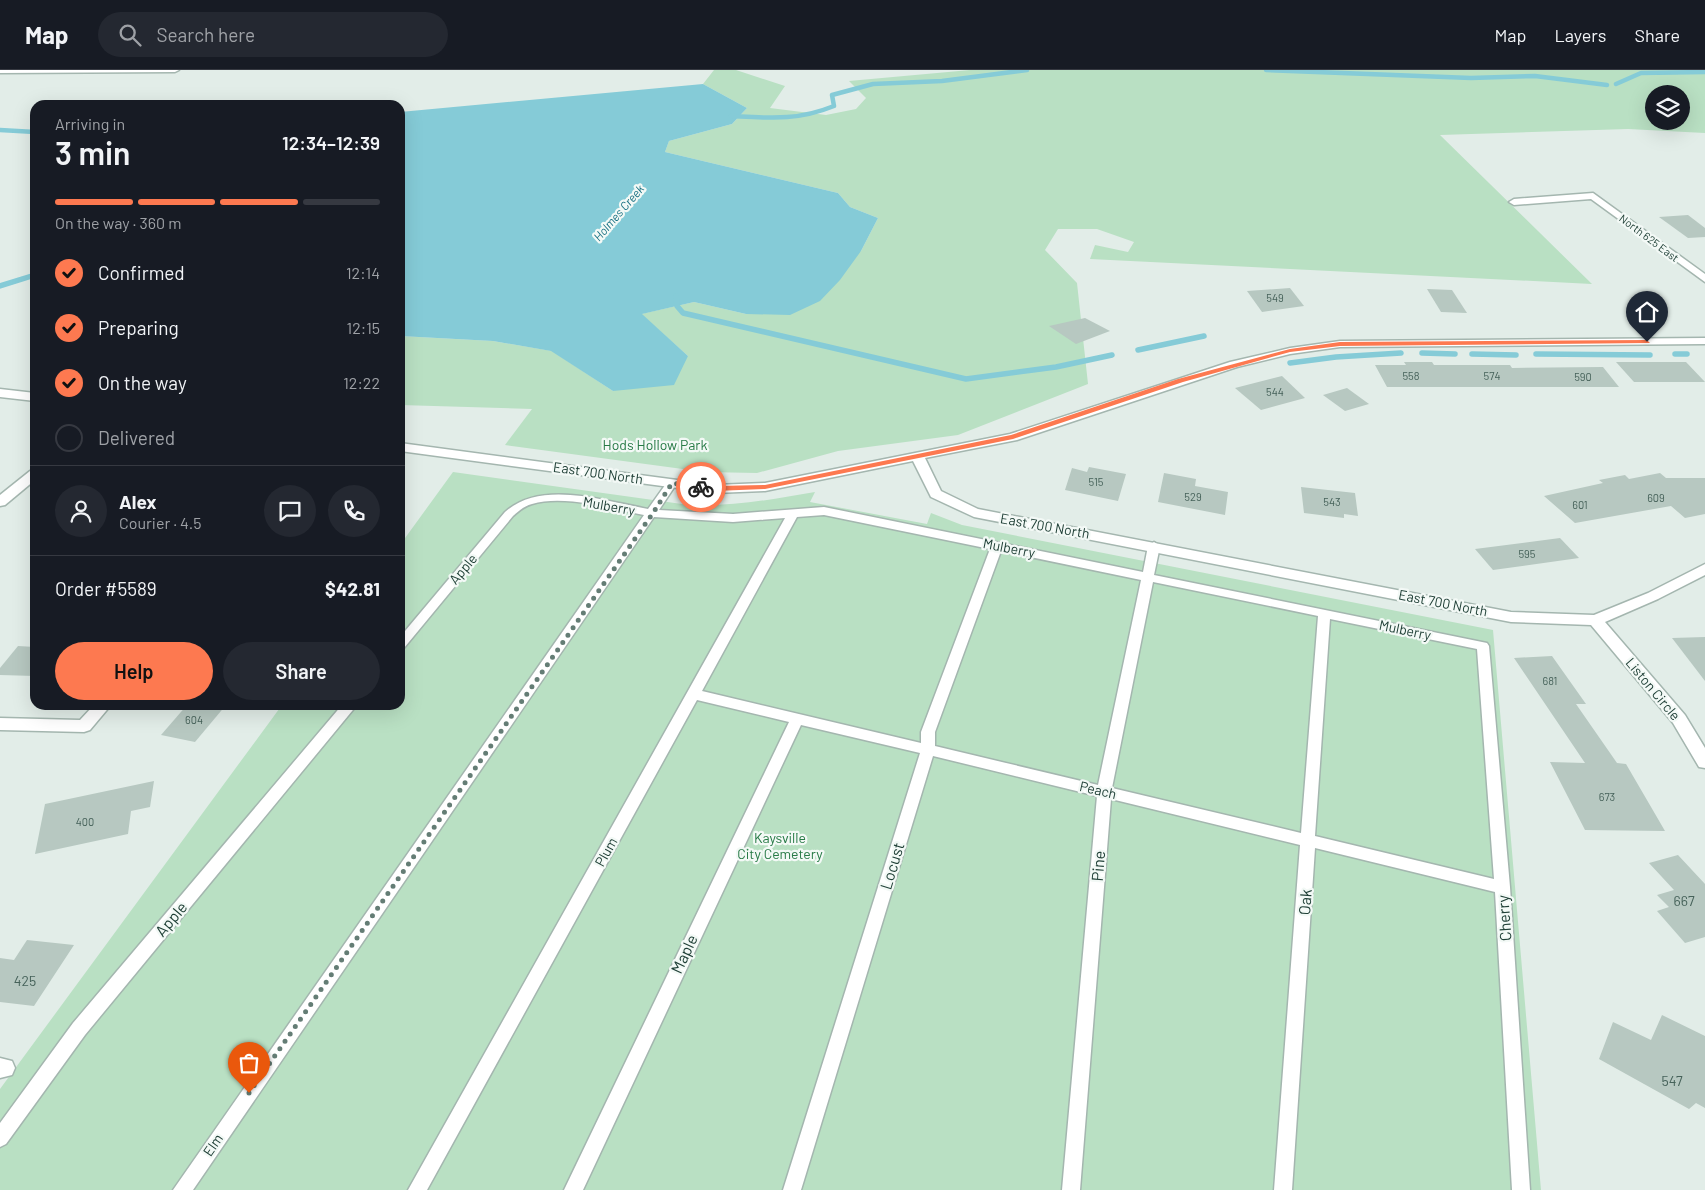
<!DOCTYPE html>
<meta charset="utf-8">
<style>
body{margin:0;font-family:Barlow,sans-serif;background:#242831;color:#f1f3f6;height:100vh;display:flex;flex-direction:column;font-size:19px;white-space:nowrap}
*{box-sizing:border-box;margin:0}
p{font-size:16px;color:#9ea1a6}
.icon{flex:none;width:28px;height:28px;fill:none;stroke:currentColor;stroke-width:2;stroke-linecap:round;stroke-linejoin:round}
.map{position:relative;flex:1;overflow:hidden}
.details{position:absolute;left:30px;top:30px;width:375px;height:610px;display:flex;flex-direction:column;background:#171b24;border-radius:15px;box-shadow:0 5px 20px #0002}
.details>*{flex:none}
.tools{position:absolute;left:1645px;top:15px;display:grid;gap:10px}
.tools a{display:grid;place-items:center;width:45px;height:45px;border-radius:50%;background:#171b24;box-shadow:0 5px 20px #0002;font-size:25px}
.pin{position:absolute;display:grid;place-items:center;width:42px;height:42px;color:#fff;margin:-51px -21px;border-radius:50% 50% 50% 0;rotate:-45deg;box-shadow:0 0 5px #0007}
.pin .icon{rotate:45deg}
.courier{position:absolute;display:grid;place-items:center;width:50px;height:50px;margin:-25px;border:4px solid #fd7950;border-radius:50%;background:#fff;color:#222;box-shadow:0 1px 6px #0007}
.headline em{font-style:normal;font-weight:600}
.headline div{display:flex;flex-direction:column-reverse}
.headline{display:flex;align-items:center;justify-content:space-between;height:85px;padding:0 25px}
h1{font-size:32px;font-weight:600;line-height:38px}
.bar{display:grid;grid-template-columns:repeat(4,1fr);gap:8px 5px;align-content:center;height:60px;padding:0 25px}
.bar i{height:6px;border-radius:4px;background:#363941}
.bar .on{background:#fd7950}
.bar p{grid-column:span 4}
.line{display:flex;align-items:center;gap:12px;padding:0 25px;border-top:1px solid #363941}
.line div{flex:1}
.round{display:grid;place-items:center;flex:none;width:52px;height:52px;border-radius:26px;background:#242831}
ol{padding:0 25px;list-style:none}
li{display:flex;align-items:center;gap:15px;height:55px}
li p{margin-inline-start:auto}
li .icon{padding:5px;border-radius:50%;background:#fd7950;color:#111;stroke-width:4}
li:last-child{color:#9ea1a6}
li i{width:28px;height:28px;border:2px solid #363941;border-radius:50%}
.primary-button{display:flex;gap:10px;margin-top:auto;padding:10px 25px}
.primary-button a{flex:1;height:58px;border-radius:30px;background:#fd7950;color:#111;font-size:20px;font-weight:600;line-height:58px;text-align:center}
.primary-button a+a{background:#242831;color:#f1f3f6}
header{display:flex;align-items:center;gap:30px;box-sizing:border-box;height:70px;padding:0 25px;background:#171b24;border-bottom:1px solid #363941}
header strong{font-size:24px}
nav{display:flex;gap:28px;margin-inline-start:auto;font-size:18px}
.search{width:350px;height:45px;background:#242831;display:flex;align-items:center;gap:12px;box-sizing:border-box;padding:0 18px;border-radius:28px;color:#9ea1a6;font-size:19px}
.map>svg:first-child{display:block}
</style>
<header>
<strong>Map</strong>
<div class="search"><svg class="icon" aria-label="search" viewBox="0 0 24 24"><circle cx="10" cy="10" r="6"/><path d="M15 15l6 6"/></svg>Search here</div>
<nav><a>Map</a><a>Layers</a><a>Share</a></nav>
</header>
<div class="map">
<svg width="1705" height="1120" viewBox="0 0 1705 1120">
<rect width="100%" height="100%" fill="#e2ede8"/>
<g fill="#b9e0c3" fill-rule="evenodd">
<path d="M714 0H736L785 16 770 38 826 45 856 39 866 28 849 11 970 0H1705V63L1628 59 1440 65 1592 214 1090 189 1095 175 1128 182 1134 172 1097 159H1058L1045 180 1077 213 1088 314 958 365 838 381 757 403 705 402 505 375 532 339 400 335V266L493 271 552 281 613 321 688 286 641 244 694 232 746 244 861 181 878 148 850 137 838 123 665 82 669 71 732 54 747 38 703 14ZM1654 24H1681V51H1654Z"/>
<path d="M453 402 689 435C733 437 773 429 815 422L810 432 927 454 931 443 962 455 1493 560 1541 1120H0V1019L282 635H400V475Z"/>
</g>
<path fill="#85cbd7" d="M703 14 747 38 732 54 669 71 665 82 838 123 850 137 878 148 861 181 840 210 820 231 790 245 746 244 694 232 642 244 688 286 674 315 613 321 551 281 493 271 400 266V42Z"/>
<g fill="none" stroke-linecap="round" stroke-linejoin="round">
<g stroke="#85cbd7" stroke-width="4.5">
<path d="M1266 0 1471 8 1535 6 1607 15"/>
<path d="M1616 14 1641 3 1705 2"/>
<path d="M731 46C770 48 797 51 834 36L832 25 873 14 942 11 1027 0"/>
<path d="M0 60 35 62"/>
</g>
<g stroke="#85cbd7" stroke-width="5.5">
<path d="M0 216 35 205"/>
<path d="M676 226 677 236 683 243 966 309 1056 297 1112 285"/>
<path d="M1138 280 1204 266"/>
<path d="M1422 283 1455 284"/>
<path d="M1472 284 1516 285"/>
<path d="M1536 284 1650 285"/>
<path d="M1675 284H1687"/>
<path d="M1290 293 1336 287 1401 283"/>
</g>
</g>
<g fill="#b7c8c1">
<path d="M1688 145 1705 158V167L1688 168 1659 147Z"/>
<path d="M1290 218 1304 236 1262 242 1247 221Z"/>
<path d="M1427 219 1452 220 1467 243 1441 242Z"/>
<path d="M1085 248 1110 261 1076 274 1049 256Z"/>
<path d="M1404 292H1432L1434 295H1510L1512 298 1603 297 1619 317H1387L1375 295H1406Z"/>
<path d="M1616 292H1686L1705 312H1634Z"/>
<path d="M1282 306 1305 328 1261 340 1235 318Z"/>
<path d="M1347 318 1369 334 1345 341 1323 325Z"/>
<path d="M1089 397 1126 404 1118 431 1065 420 1072 398 1087 402Z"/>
<path d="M1164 403 1196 409 1195 416 1228 422 1225 445 1158 432Z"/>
<path d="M1660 403 1666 408H1705V444L1685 448 1671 436 1575 453 1544 426 1603 413 1599 410 1625 405 1629 409Z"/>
<path d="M1301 417 1355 423 1358 446 1344 444V448L1304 443Z"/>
<path d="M1560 468 1579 488 1493 500 1475 479Z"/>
<path d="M1705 567V611L1672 568Z"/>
<path d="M18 576 35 577V606L0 605V598Z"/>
<path d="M1552 586 1586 634H1576L1617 693 1626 694 1665 761 1585 760 1550 692 1585 693 1514 588Z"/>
<path d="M187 635H226L195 672 161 665Z"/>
<path d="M154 711 150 737 131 741 128 764 35 784 45 734Z"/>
<path d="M1678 785 1705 814V867L1685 873 1657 841 1669 837 1657 825 1674 820 1649 793Z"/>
<path d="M27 870 74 875 34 936 0 932V888L14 890Z"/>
<path d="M1662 945 1705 966V1038L1696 1033 1689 1039 1599 989 1613 952 1651 970Z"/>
</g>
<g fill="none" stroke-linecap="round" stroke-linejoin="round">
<g stroke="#a4b6af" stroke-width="3">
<g id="lane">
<path d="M672 410 677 413 659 440 733 444 824 437 1143 502 1148 476 1154 472 1160 476 1154 505 1487 573 1489 576 1510 817 1530 1120H1512L1495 822 1315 778 1292 1120H1274L1300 775 1111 729 1080 1120H1062L1097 726 933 686 801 1120H783L920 683 801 655 583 1120H564L789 652 697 630 427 1120H408L785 448 733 452 654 447 193 1120H173L644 445C612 439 564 424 532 434 524 436 519 441 513 446L404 578 400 579V567L505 442C541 409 605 431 648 439L668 411ZM824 445 990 479 921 662V673L702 621 797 447ZM1001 481 1141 510 1098 715 935 676V662ZM1153 512 1318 546 1301 763 1112 718ZM1330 549 1477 579 1494 809 1315 766Z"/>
<path d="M342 635H357L85 965 6 1074 0 1077V1053L73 953Z"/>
</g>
</g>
<g stroke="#a4b6af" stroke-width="3">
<g id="street">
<path d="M0 0H179L175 2 0 3Z"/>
<path d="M1593 123 1705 204V212L1591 129 1514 135 1509 132 1514 129Z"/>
<path d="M1705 268V274L1340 277 1290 284 1237 297 1017 370 925 388 941 421 978 439 1511 542 1594 545 1648 523 1705 494V505L1658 529 1605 552 1685 645 1705 678V698L1699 697 1673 653 1591 555 1511 552 974 447 931 427 913 391 765 421 715 423 400 381V373L715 415 765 413 1010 364 1230 292 1290 278 1340 271Z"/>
<path d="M0 319 35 323V331L0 327Z"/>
<path d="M35 400V410L5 435 0 436V425L30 401Z"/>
<path d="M94 635H111L90 660 84 662 0 660V648L80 650Z"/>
<path d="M0 988 12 991 15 998 12 1005 0 1008Z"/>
</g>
</g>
<use href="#lane" fill="#fff" fill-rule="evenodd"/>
<use href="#street" fill="#fff" fill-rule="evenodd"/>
</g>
<path fill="#fd7950" d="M1647 270 1650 273 1340 276 1290 282 1183 312 1013 369 765 419 715 421 698 417 701 414 715 416 765 415 1011 365 1178 309 1290 279 1340 272Z"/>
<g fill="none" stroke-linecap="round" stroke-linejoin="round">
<path stroke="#647d75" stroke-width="5" stroke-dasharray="0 9" d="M249 1023 653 443 672 413 701 417"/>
</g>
<g text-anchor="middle" stroke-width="4.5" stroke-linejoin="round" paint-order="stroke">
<g font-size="11" fill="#204037" stroke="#f3f9f6">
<text transform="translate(1649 168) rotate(37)" y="4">North 625 East</text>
</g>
<g font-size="11" fill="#46625a">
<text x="1275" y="232">549</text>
<text x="1411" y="310">558</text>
<text x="1492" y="310">574</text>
<text x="1583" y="311">590</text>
<text x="1275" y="326">544</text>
<text x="1096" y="416">515</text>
<text x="1193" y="431">529</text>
<text x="1656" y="432">609</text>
<text x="1332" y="436">543</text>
<text x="1580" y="439">601</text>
<text x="1527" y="488">595</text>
<text x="1550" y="615">681</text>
<text x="194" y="654">604</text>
<text x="1607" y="731">673</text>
<text x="85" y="756">400</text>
</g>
<g font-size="12" font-style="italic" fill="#156f81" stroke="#f3f9f6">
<text transform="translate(619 143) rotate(-49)" y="4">Holmes Creek</text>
</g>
<g font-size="14" fill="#277a46" stroke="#f3f9f6">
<text x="655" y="380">Hods Hollow Park</text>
<text x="780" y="773">Kaysville<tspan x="780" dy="16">City Cemetery</tspan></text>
</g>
<g font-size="14" fill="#204037" stroke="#f3f9f6">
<text transform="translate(598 403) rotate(8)" y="5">East 700 North</text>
<text transform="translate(609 436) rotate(10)" y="5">Mulberry</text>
<text transform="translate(1045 456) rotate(10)" y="5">East 700 North</text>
<text transform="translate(1009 478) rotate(11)" y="5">Mulberry</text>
<text transform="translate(463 499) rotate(-50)" y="5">Apple</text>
<text transform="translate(1443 533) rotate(11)" y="5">East 700 North</text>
<text transform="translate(1405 560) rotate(12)" y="5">Mulberry</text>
<text transform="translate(1653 619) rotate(50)" y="5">Liston Circle</text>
<text transform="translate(1098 720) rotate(13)" y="5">Peach</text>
<text transform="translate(606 782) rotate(-61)" y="5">Plum</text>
<text transform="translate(213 1075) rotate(-55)" y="5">Elm</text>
</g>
<g font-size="14" fill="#46625a">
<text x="1684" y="836">667</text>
<text x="25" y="916">425</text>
<text x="1672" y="1016">547</text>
</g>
<g font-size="16" fill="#204037" stroke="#f3f9f6">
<text transform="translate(892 796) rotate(-73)" y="6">Locust</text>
<text transform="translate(1098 796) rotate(-85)" y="6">Pine</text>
<text transform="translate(1305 832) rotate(-86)" y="6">Oak</text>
<text transform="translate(1504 848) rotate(-94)" y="6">Cherry</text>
<text transform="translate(171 849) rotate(-50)" y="6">Apple</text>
<text transform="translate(684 884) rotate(-65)" y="6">Maple</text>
</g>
</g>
</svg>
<div class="tools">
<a><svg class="icon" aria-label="layers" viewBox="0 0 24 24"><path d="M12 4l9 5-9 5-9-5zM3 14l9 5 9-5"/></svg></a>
</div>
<div class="pin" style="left:249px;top:1023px;background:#ea580c"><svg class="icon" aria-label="bag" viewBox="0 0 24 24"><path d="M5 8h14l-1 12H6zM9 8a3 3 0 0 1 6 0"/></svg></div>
<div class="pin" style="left:1647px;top:272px;background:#1f2937"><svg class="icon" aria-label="home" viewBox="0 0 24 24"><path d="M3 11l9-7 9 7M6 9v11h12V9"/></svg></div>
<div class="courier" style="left:701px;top:417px"><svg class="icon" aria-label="bike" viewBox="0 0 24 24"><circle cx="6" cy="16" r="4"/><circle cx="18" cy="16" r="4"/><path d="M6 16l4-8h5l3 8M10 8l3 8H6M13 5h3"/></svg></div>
<section class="details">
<div class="headline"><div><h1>3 min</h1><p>Arriving in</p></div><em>12:34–12:39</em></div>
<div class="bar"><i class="on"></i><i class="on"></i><i class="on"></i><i></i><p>On the way · 360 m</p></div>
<ol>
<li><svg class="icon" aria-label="check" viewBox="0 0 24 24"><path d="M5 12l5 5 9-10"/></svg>Confirmed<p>12:14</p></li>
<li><svg class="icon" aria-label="check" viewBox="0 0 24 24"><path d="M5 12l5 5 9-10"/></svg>Preparing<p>12:15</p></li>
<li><svg class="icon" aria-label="check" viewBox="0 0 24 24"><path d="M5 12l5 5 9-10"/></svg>On the way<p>12:22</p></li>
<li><i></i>Delivered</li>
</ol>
<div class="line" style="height:90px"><a class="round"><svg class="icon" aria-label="person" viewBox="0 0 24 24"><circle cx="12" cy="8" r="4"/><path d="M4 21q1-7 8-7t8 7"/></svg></a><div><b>Alex</b><p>Courier · 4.5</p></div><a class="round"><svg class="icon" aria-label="chat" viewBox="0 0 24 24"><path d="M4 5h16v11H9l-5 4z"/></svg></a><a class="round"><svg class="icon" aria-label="phone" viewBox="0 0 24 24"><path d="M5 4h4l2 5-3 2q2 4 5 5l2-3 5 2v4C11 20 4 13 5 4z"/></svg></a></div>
<div class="line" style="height:65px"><div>Order #5589</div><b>$42.81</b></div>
<div class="primary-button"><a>Help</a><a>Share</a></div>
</section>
</div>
